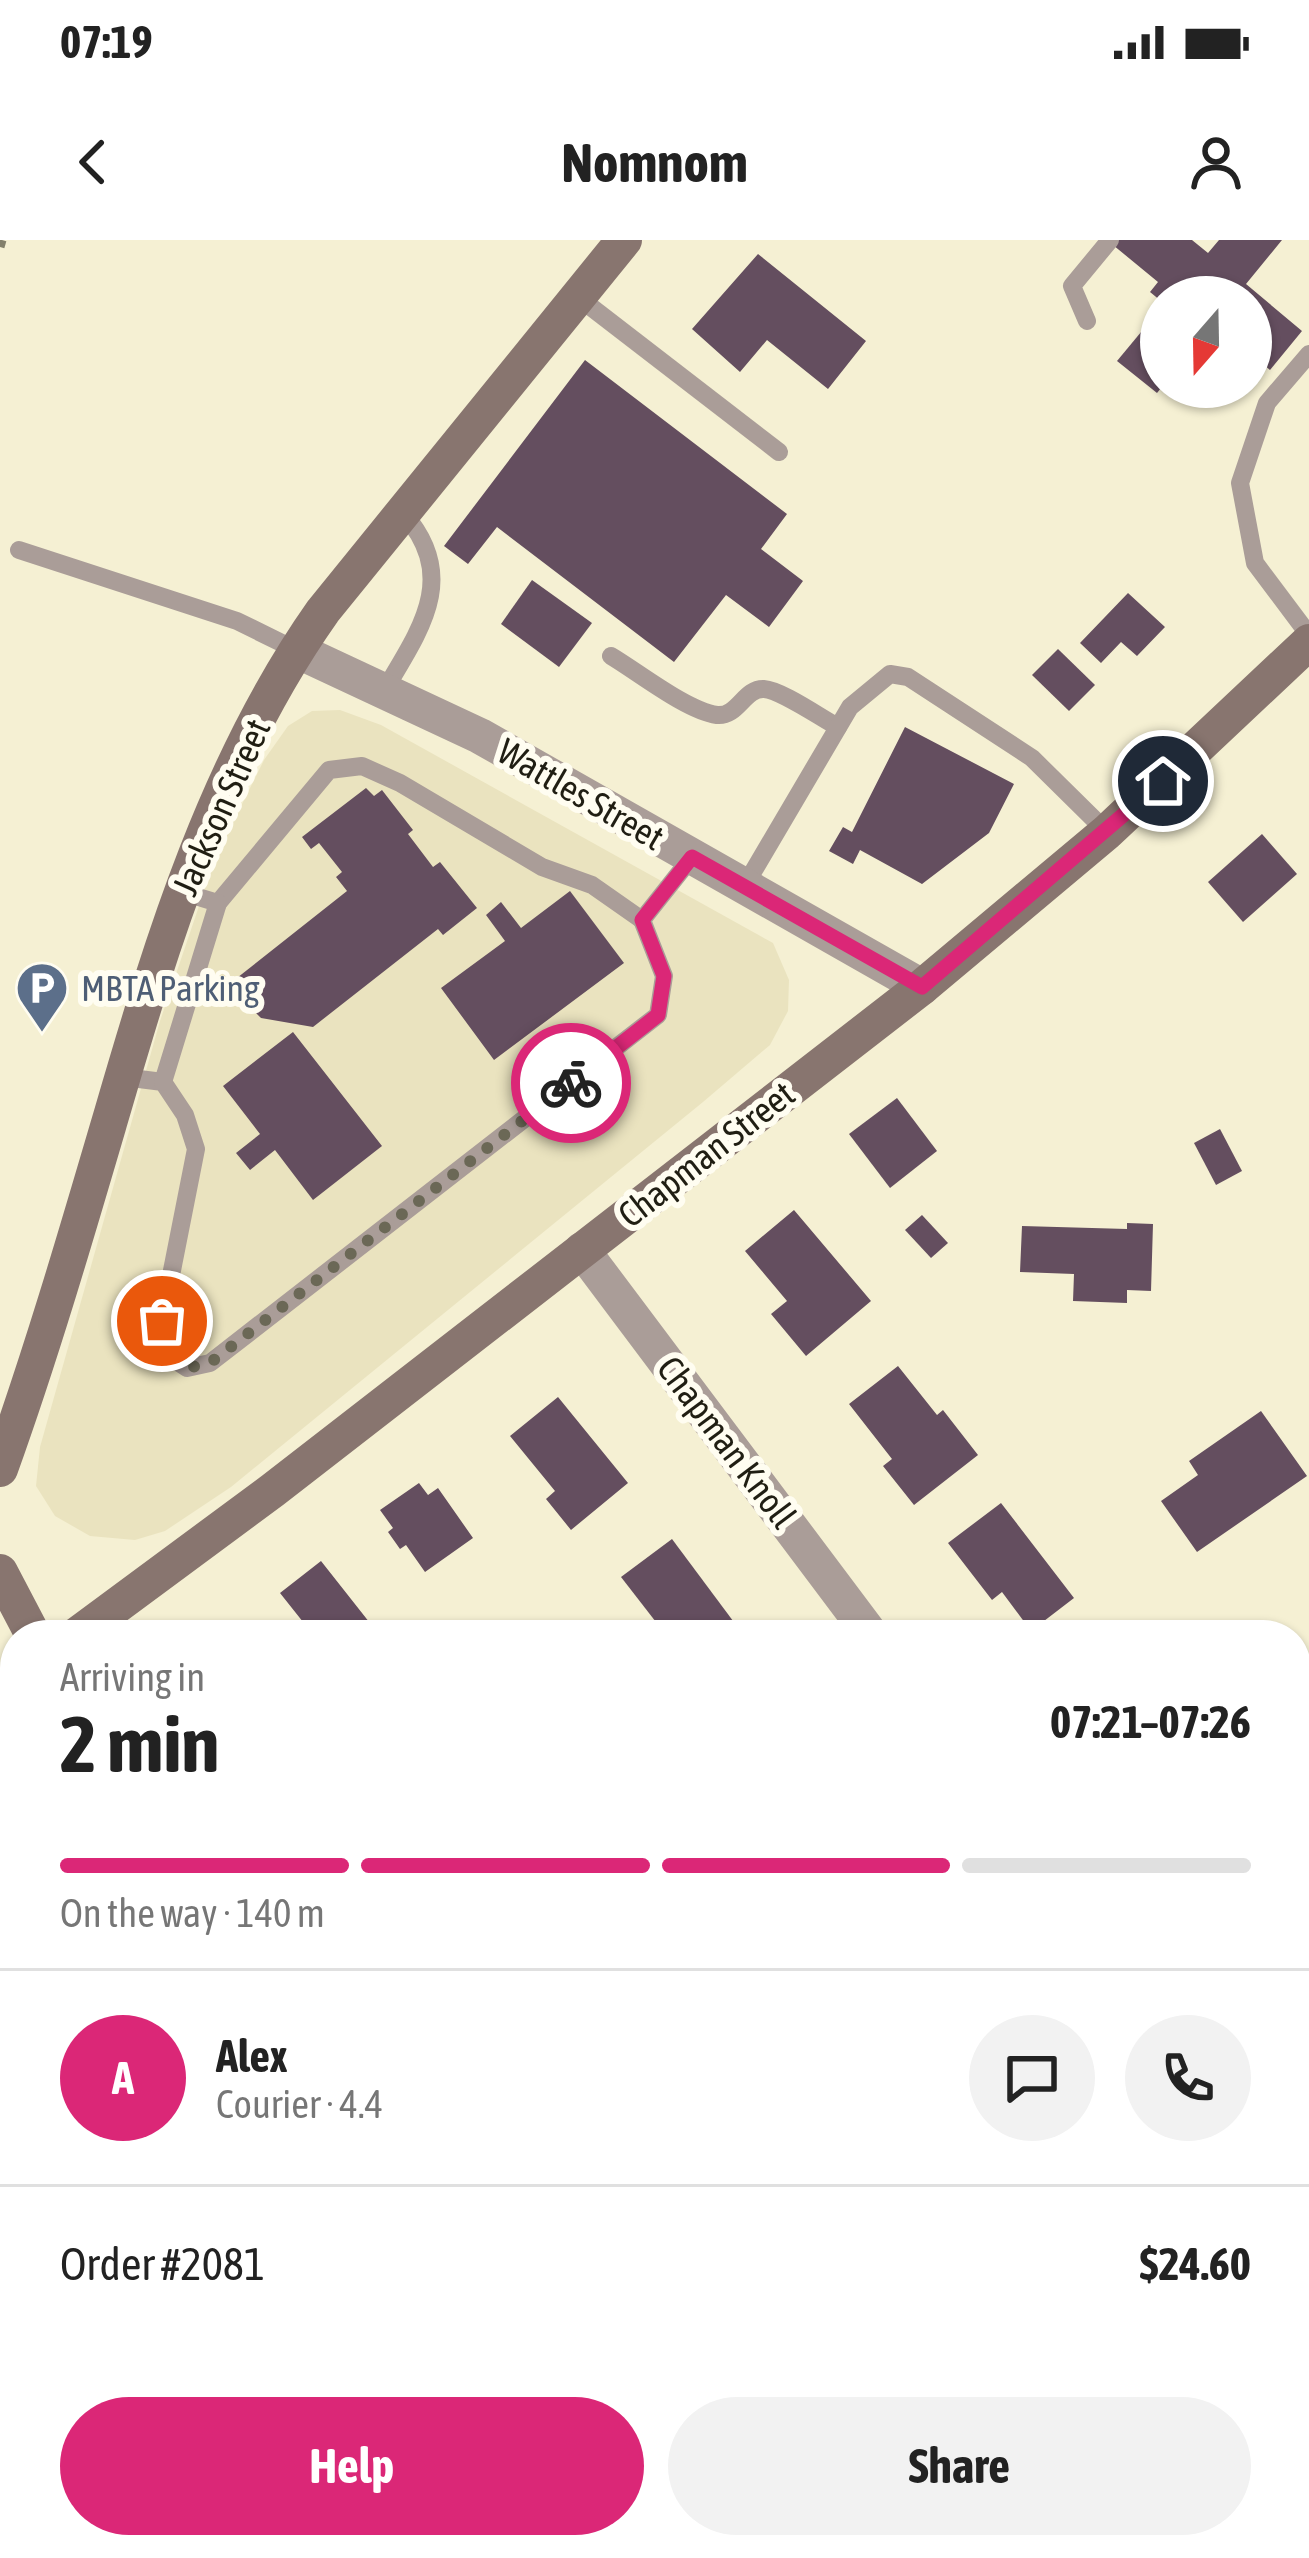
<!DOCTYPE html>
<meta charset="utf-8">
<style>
body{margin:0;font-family:"Asap Condensed",sans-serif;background:#f2f2f2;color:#222;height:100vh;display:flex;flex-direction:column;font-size:45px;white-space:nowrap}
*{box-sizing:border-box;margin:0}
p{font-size:39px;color:#767676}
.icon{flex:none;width:66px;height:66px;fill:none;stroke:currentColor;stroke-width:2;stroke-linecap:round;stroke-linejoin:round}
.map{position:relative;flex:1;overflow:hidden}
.drawer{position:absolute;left:0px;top:1380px;width:1311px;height:939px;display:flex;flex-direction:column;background:#fff;border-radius:48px 48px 0 0;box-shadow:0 3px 9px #0004}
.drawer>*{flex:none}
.needle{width:78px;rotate:200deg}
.tools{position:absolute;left:1140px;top:36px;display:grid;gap:24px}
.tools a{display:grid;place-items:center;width:132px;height:132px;border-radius:50%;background:#fff;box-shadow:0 3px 9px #0004;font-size:60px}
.pin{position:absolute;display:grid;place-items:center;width:102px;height:102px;color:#fff;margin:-51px;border:6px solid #fff;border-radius:50%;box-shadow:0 3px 12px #0007}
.courier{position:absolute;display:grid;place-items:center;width:120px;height:120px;margin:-60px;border:9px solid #db2777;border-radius:50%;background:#fff;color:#222;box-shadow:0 3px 15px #0007}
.overview em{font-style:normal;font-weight:700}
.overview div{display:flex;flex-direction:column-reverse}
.overview{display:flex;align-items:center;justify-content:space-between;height:204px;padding:0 60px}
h1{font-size:78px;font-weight:700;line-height:90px}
.bar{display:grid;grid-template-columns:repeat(4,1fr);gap:18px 12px;align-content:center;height:144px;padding:0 60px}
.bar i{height:15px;border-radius:9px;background:#e0e0e0}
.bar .active{background:#db2777}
.bar p{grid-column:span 4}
.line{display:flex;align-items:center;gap:30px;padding:0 60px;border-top:3px solid #e0e0e0}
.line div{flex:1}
.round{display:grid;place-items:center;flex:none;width:126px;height:126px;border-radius:63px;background:#f2f2f2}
.cta{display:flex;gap:24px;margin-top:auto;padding:24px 60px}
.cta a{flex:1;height:138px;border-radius:72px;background:#db2777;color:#fff;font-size:48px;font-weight:700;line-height:138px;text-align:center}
.cta a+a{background:#f2f2f2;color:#222}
.status{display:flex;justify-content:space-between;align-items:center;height:84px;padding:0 60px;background:#fff;direction:ltr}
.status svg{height:33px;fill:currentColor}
header{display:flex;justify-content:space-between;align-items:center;height:156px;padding:0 60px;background:#fff;font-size:54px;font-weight:700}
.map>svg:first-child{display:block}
</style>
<div class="status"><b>07:19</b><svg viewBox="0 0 49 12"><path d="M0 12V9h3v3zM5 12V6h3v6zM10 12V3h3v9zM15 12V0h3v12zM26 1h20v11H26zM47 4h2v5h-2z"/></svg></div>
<header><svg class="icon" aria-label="back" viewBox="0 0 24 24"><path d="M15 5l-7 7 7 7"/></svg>Nomnom<svg class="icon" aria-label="person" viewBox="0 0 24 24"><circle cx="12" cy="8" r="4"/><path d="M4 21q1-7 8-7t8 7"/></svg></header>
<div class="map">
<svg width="1309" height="2318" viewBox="0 0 1309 2318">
<rect width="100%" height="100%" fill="#f5f0d3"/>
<path fill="#eae3bf" d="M340 470 381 485 773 703 789 740 788 771 770 805 703 862 231 1247 165 1291 135 1300 90 1296 55 1276 36 1246 40 1207 160 781 216 616 264 520 288 486 312 471Z"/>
<path fill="#9cc89b" d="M1309 1425V2318H1122L1109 2304H1296V1446Z"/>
<g fill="#644e5f">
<path d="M1117 0H1192L1208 13 1219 0H1282L1246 44 1302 91 1270 130 1251 114V57H1161V61L1150 52 1158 42 1113 5Z"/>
<path d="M758 14 866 101 828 149 767 100 740 132 692 89Z"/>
<path d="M1161 68V148L1157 153 1117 121Z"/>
<path d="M585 120 787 274 761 309 803 341 769 387 726 355 674 422 497 287 468 324 444 306Z"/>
<path d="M532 340 592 383 559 427 501 384Z"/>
<path d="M1128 353 1165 387 1137 416 1121 402 1101 423 1080 403Z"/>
<path d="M1058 409 1095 445 1069 471 1032 435Z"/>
<path d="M905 487 1014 544 989 593 922 644 860 610 853 624 829 611 843 587 852 592Z"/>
<path d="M366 548 374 556 382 550 413 590 408 594 433 627 440 622 477 668 443 695 438 689 313 787 261 778 228 745 347 651 336 637 342 632 319 603 311 609 302 597Z"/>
<path d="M1262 594 1297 634 1243 682 1208 642Z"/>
<path d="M570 651 624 723 494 820 441 748 505 701 486 675 501 662 521 688Z"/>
<path d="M293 792 382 906 313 960 275 910 250 930 236 913 260 894 223 846Z"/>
<path d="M897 858 937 911 890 948 849 894Z"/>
<path d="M1220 889 1242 931 1216 945 1194 903Z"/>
<path d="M794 970 871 1061 806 1116 771 1074 787 1061 745 1011Z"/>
<path d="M922 975 948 1003 931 1018 905 990Z"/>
<path d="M1127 983 1153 984 1151 1051 1127 1050V1063L1073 1061 1074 1034 1020 1032 1022 986 1127 989Z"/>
<path d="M898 1126 937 1175 943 1170 978 1215 914 1265 883 1226 892 1219 849 1164Z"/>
<path d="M558 1157 628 1243 571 1290 546 1259 555 1251 510 1196Z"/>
<path d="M1261 1171 1307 1236 1197 1312 1161 1261 1198 1235 1189 1221Z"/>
<path d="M419 1243 428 1255 438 1248 473 1298 425 1332 406 1305 400 1309 388 1292 393 1288 380 1270Z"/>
<path d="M1001 1263 1074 1358 1031 1391 1002 1352 992 1360 948 1303Z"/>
<path d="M672 1299 742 1393 739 1395H666L621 1337Z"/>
<path d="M321 1321 377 1392 373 1395H297L307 1387 280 1353Z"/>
<path d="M15 1581V1632L0 1610V1591Z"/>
<path d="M15 1703V1739L0 1714Z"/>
<path d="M15 1761V1811L7 1816 0 1805V1771Z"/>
</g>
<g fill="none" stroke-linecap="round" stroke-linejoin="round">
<g stroke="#aa9d98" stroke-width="18">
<path d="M578 57 779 212"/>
<path d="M1087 81 1072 46 1110 0"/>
<path d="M1309 114 1267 163 1240 243 1255 323 1309 395"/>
<path d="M19 310 237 381 296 410"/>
<path d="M611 416C638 432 687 471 717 475 738 477 744 448 764 449 781 450 821 478 838 487"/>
<path d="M384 451C420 390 460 337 403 273"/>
<path d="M744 647 850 467 890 434 908 437 1032 518 1107 592"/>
<path d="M182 652 218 663 329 530 362 526 400 543 542 627 592 645 642 680"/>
<path d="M123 837 163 842 185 875 196 909 162 1081C164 1104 166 1116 187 1128L210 1123 658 775 664 736 642 680 692 617"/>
<path d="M163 842 218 663"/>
</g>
<g stroke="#aa9d98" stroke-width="36">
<path d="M296 410 480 496 922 747"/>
<path d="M582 1010 871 1395"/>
<path d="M620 2304 629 2318"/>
</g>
<g stroke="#88756f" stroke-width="36">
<path d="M0 1229C42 1112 77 992 112 873 163 698 217 521 323 371L624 0"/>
<path d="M0 1332 33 1395"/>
<path d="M77 1395 273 1250 922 747 1107 592 1309 402"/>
<path d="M0 1472 15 1455"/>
</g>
<path stroke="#83806c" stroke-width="9" stroke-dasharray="24 12" stroke-linecap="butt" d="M0 7 2 0"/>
</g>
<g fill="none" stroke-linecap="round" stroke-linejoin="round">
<path stroke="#6b6856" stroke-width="12" stroke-dasharray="0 21.6" d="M162 1081 170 1118 187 1128 210 1123 571 843"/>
<path stroke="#db2777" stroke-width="15" d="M571 843 658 775 664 736 642 680 692 617 922 747 1163 541"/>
</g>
<defs>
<g id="parking-pin" transform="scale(2.7)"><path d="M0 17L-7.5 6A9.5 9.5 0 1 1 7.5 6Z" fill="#5c6f8a" stroke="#fffdf1"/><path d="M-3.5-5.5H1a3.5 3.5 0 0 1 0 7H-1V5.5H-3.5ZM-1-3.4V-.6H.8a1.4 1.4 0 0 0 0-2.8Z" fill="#fff"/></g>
</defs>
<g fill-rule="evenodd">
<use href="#parking-pin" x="42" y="748"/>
</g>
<g text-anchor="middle" stroke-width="12" stroke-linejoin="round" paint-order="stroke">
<g font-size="36" fill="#201e13" stroke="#fffdf1">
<text transform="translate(581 554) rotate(30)" y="13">Wattles Street</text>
<text transform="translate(221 567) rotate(-66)" y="13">Jackson Street</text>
<text transform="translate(706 914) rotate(-38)" y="13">Chapman Street</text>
<text transform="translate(727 1202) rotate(53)" y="13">Chapman Knoll</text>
</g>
<g font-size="36" fill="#4e5e75" stroke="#fffdf1" text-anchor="start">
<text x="81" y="761">MBTA Parking</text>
</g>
</g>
</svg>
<div class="tools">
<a><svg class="needle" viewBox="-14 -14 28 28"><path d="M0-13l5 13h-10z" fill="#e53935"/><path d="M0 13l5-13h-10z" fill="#767676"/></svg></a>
</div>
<div class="pin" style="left:162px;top:1081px;background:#ea580c"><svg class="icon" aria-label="bag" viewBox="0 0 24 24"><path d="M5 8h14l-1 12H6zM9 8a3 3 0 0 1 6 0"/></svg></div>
<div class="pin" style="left:1163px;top:541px;background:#1f2937"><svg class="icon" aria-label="home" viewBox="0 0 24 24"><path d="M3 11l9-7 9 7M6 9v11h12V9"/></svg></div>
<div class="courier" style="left:571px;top:843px"><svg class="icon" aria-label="bike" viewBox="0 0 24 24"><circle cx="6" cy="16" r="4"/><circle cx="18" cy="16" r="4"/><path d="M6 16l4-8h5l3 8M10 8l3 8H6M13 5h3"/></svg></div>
<section class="drawer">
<div class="overview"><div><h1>2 min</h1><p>Arriving in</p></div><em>07:21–07:26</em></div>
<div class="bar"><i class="active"></i><i class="active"></i><i class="active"></i><i></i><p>On the way · 140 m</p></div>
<div class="line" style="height:216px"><b class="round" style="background:#db2777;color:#fff">A</b><div><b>Alex</b><p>Courier · 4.4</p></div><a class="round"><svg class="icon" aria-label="chat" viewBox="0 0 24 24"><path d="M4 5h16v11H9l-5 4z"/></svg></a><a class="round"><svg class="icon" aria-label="phone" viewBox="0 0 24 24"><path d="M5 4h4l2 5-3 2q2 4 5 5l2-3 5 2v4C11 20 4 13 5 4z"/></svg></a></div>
<div class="line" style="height:156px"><div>Order #2081</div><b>$24.60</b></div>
<div class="cta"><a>Help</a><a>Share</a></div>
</section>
</div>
